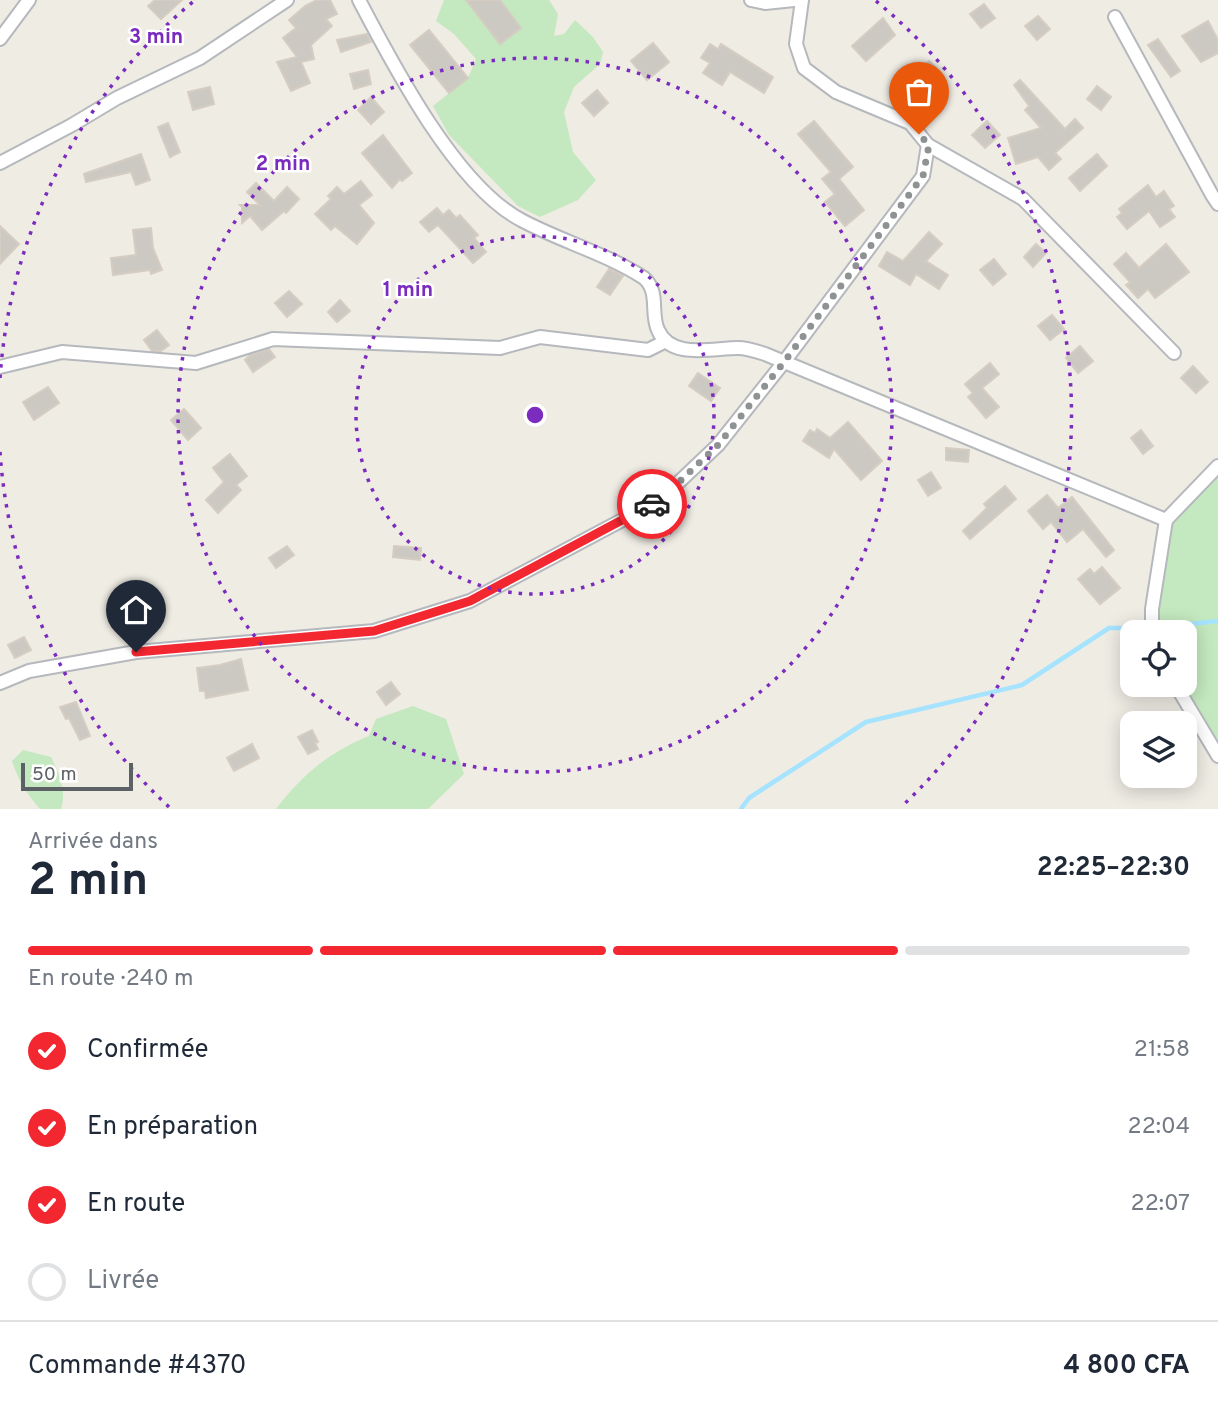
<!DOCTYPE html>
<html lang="fr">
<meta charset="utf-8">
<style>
body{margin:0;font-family:Overpass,sans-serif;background:#f6f6f7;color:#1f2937;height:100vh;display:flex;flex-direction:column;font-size:26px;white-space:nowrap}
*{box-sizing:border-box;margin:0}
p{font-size:23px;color:#747a83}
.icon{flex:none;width:38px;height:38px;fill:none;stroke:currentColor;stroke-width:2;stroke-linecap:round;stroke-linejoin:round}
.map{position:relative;height:809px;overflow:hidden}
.details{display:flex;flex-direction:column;background:#fff;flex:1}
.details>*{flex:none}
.tools{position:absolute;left:1120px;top:620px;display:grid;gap:14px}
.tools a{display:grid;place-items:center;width:77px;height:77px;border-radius:14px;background:#fff;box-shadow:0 4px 18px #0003;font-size:35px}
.scale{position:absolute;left:21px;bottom:18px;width:112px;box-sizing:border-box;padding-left:7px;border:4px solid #5c6166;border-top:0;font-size:19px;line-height:24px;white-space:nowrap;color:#5c6166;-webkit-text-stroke:5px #fff;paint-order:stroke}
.pin{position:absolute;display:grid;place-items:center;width:60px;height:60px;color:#fff;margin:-72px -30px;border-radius:50% 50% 50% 0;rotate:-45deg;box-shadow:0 0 7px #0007}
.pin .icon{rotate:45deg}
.courier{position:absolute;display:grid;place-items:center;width:70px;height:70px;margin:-35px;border:5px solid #f32730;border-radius:50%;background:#fff;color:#222;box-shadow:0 2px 9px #0007}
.summary em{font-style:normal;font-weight:700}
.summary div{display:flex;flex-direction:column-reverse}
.summary{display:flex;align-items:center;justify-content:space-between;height:119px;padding:0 28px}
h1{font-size:46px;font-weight:700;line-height:52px}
.bar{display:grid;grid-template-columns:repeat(4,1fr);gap:10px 7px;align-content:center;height:84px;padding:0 28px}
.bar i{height:9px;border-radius:5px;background:#e0e1e3}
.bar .active{background:#f32730}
.bar p{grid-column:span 4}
.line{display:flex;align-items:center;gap:18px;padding:0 28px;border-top:2px solid #e0e1e3}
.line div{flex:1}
ol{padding:0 28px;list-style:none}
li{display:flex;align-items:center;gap:21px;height:77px}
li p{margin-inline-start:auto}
li .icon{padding:7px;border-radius:50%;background:#f32730;color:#fff;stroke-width:4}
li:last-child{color:#747a83}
li i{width:38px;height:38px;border:4px solid #e0e1e3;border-radius:50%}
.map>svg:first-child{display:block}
</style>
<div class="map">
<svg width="1218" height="809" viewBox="0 0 1218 809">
<rect width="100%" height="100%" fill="#efece4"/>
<g fill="#c4e8bf">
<path d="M444 0H467L500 44 521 28 500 0H549L558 14 554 36 564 34 575 20 593 37 603 52 600 64 574 87 564 112 573 152 596 180 578 200 540 217 518 206 449 135 433 106 468 78 476 59 454 34 436 21Z"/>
<path d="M1218 466V756L1175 684H1185V632H1152L1166 520Z"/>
<path d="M413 706 446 719 464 774 428 809H276C302 775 329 752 369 736L376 719Z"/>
<path d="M23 750 51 757C59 774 67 790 61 809H40C27 794 18 780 12 761Z"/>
</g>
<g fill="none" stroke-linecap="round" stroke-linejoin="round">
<path stroke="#a5e3ff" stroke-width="4.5" d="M741 809 749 798 866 722 1022 685 1109 628H1151L1218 621"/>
</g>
<g fill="#ccc9c3" stroke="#d5cdc2" stroke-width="2">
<path d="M155 0H182L161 19 148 6Z"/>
<path d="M317 0H330L337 14 326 19 332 26 311 45 314 59 301 62 310 83 291 91 277 62 297 57 283 38 296 28 289 20 305 6Z"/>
<path d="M466 0H500L521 28 500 44Z"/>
<path d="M984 4 995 18 981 28 970 14Z"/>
<path d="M1038 16 1050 29 1037 40 1025 26Z"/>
<path d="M883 18 895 35 866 61 852 46Z"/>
<path d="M1208 21 1218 40V53L1201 62 1182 36Z"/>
<path d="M429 30 468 78 449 93 410 45Z"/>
<path d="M367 34 371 42 341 52 337 40Z"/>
<path d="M1158 39 1180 71 1171 77 1148 45Z"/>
<path d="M653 43 669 62 647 80 631 61Z"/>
<path d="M710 44 718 49 721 44 773 77 764 93 730 72 722 85 703 73 710 63 701 58Z"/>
<path d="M929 61 938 70 912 100 899 87Z"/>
<path d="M368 70 371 84 354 89 350 74Z"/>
<path d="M1020 80 1065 129 1075 119 1083 128 1055 153 1061 159 1049 170 1038 157 1016 164 1008 138 1041 128 1025 110 1029 106 1014 85Z"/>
<path d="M1097 86 1111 97 1101 110 1087 99Z"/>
<path d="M210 87 214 104 193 110 188 92Z"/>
<path d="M597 90 608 103 594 116 582 103Z"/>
<path d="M371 97 384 112 371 124 358 110Z"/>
<path d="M814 121 853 167 839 179 864 210 845 226 825 202 835 194 822 179 831 172 798 134Z"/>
<path d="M987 121 1000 135 985 148 972 135Z"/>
<path d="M168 123 180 152 170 157 158 127Z"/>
<path d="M383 135 412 173 402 181 400 179 392 188 362 153Z"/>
<path d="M141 154 150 180 136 185 131 172 86 182 84 174Z"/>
<path d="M1097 154 1107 166 1080 191 1069 178Z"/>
<path d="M361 181 372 195 359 205 374 223 357 244 335 226 331 230 315 214 331 199 328 196 337 187 344 194Z"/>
<path d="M256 183 274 201 287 187 299 199 286 213 284 211 262 230 250 216 242 223V207L240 205H260L247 192Z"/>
<path d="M1148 185 1156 197 1164 191 1174 206 1169 209 1175 217 1160 227 1149 211 1127 229 1117 217 1122 213 1119 209Z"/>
<path d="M437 208 443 215 449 210 456 218 460 215 478 235 474 238 486 252 473 263 438 225 429 232 420 222Z"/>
<path d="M0 226 19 244 0 264Z"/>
<path d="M151 228 153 248 162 270 151 274 150 270 113 275 111 258 136 255 133 230Z"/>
<path d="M929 232 942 244 926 261 948 275 939 289 916 274 910 285 879 266 887 252 903 261Z"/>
<path d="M1036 244 1046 253 1033 267 1024 257Z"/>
<path d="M1166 244 1189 272 1155 298 1148 289 1138 298 1126 285 1130 282 1114 264 1126 253 1139 268Z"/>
<path d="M994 259 1006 274 993 285 980 270Z"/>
<path d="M609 269 623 276 610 295 597 287Z"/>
<path d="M289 291 302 304 287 317 275 303Z"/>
<path d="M340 300 350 311 337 322 328 312Z"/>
<path d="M1052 315 1064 329 1050 340 1038 326Z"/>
<path d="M157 330 169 345 161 351H152L144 340Z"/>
<path d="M1080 346 1093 361 1078 373 1066 358Z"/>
<path d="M269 349 275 357 253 372 245 360 250 355Z"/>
<path d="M990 363 999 374 982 388 999 407 986 418 968 397 973 393 965 384Z"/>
<path d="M1193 366 1208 382 1196 393 1181 378Z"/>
<path d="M698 373 720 388 711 401 689 386Z"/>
<path d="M48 387 59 403 34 420 23 402Z"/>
<path d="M184 409 201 428 188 440 171 420Z"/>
<path d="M848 422 882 461 861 480 834 449 829 458 803 441 810 430 815 433 817 429 830 438Z"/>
<path d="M1141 430 1153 446 1143 454 1131 438Z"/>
<path d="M946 448 969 450 968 462 946 460Z"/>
<path d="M230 454 247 476 236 485 241 490 218 513 206 500 224 482 213 468Z"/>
<path d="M931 472 941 488 928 496 918 480Z"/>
<path d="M1005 486 1016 499 970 539 963 531 987 508 984 504Z"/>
<path d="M1047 495 1058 508 1072 497 1114 550 1106 557 1083 529 1067 542 1051 522 1043 529 1028 511Z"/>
<path d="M287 546 294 555 276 568 269 558Z"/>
<path d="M394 546 421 548 420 560 393 557Z"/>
<path d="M1102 567 1120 588 1100 604 1078 579 1090 569 1094 574Z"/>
<path d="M24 637 31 650 15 658 8 645Z"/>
<path d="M241 659 248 690 206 698 205 691H200L197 668 220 665Z"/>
<path d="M391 682 400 694 386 705 377 692Z"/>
<path d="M76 702 90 736 80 740 69 718 66 719 60 707Z"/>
<path d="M312 730 318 742 315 743 318 749 308 754 298 737Z"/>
<path d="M252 744 259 758 234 771 227 758Z"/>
</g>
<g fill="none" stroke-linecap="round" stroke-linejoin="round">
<g stroke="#b5b8bc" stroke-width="16">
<g id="street">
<path d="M359 0C393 65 457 188 523 221 563 242 607 254 644 278 660 292 650 313 658 330 671 360 712 348 738 348 747 348 756 351 765 354L1166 520 1218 466"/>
<path d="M751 0 765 3 794 0"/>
<path d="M1115 17 1212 195 1218 204"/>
<path d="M0 39 29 0"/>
<path d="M928 145 1023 199 1174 353"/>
<path d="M0 163 72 125 117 98 200 58 287 0"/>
<path d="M0 367 62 352 196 363 273 339 500 348 540 337 648 350 666 341"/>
<path d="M1152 632V609L1166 520"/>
<path d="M0 683 29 671 136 652 374 631 470 601 660 500 718 445 784 362 923 176 928 145 910 123 836 92 804 68 796 44 802 0"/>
<path d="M1175 684 1218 756"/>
</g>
</g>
<use href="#street" stroke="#fff" stroke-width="12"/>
</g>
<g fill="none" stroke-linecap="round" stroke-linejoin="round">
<path stroke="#8f9292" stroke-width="7" stroke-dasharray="0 12.6" d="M652 504 660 500 718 445 784 362 923 176 929 145 919 134"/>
<path stroke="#f32730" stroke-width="9" d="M136 652 374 631 470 601 652 504"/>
</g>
<g fill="none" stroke="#7b2cbf" stroke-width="3.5" stroke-dasharray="3.5 7">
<circle cx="535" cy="415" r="179"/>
<circle cx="535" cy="415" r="357"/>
<path d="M169 807A536 536 0 0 1 0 452M0 378A536 536 0 0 1 194 1M876 1A536 536 0 0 1 901 807"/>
</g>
<circle cx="535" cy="415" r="10" fill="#7b2cbf" stroke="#fff" stroke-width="3.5"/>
<g font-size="21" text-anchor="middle" font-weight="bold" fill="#7b2cbf" stroke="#fff" stroke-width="5" stroke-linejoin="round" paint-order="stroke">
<text x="156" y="43">3 min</text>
<text x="283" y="170">2 min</text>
<text x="408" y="296">1 min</text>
</g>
</svg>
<div class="tools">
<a><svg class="icon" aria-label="locate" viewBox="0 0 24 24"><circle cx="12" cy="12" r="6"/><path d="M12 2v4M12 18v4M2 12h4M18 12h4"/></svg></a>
<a><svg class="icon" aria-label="layers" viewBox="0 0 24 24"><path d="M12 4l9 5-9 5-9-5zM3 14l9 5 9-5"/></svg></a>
</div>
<div class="scale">50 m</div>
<div class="pin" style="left:919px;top:134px;background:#ea580c"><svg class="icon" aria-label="bag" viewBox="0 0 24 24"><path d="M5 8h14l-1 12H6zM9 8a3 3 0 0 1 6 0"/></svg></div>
<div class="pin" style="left:136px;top:652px;background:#1f2937"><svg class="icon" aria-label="home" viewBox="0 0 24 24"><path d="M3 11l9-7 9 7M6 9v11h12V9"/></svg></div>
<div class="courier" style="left:652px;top:504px"><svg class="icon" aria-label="car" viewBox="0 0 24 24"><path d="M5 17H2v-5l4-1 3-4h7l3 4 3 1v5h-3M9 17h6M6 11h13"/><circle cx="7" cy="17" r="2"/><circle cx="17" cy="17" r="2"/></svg></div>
</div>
<section class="details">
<div class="summary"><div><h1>2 min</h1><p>Arrivée dans</p></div><em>22:25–22:30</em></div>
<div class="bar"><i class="active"></i><i class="active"></i><i class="active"></i><i></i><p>En route · 240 m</p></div>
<ol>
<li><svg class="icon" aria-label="check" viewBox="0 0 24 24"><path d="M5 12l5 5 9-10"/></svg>Confirmée<p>21:58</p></li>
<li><svg class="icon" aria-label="check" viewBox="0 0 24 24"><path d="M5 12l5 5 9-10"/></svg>En préparation<p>22:04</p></li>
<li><svg class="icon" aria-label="check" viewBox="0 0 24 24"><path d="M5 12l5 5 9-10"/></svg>En route<p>22:07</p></li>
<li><i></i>Livrée</li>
</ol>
<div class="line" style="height:91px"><div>Commande #4370</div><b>4 800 CFA</b></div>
</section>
